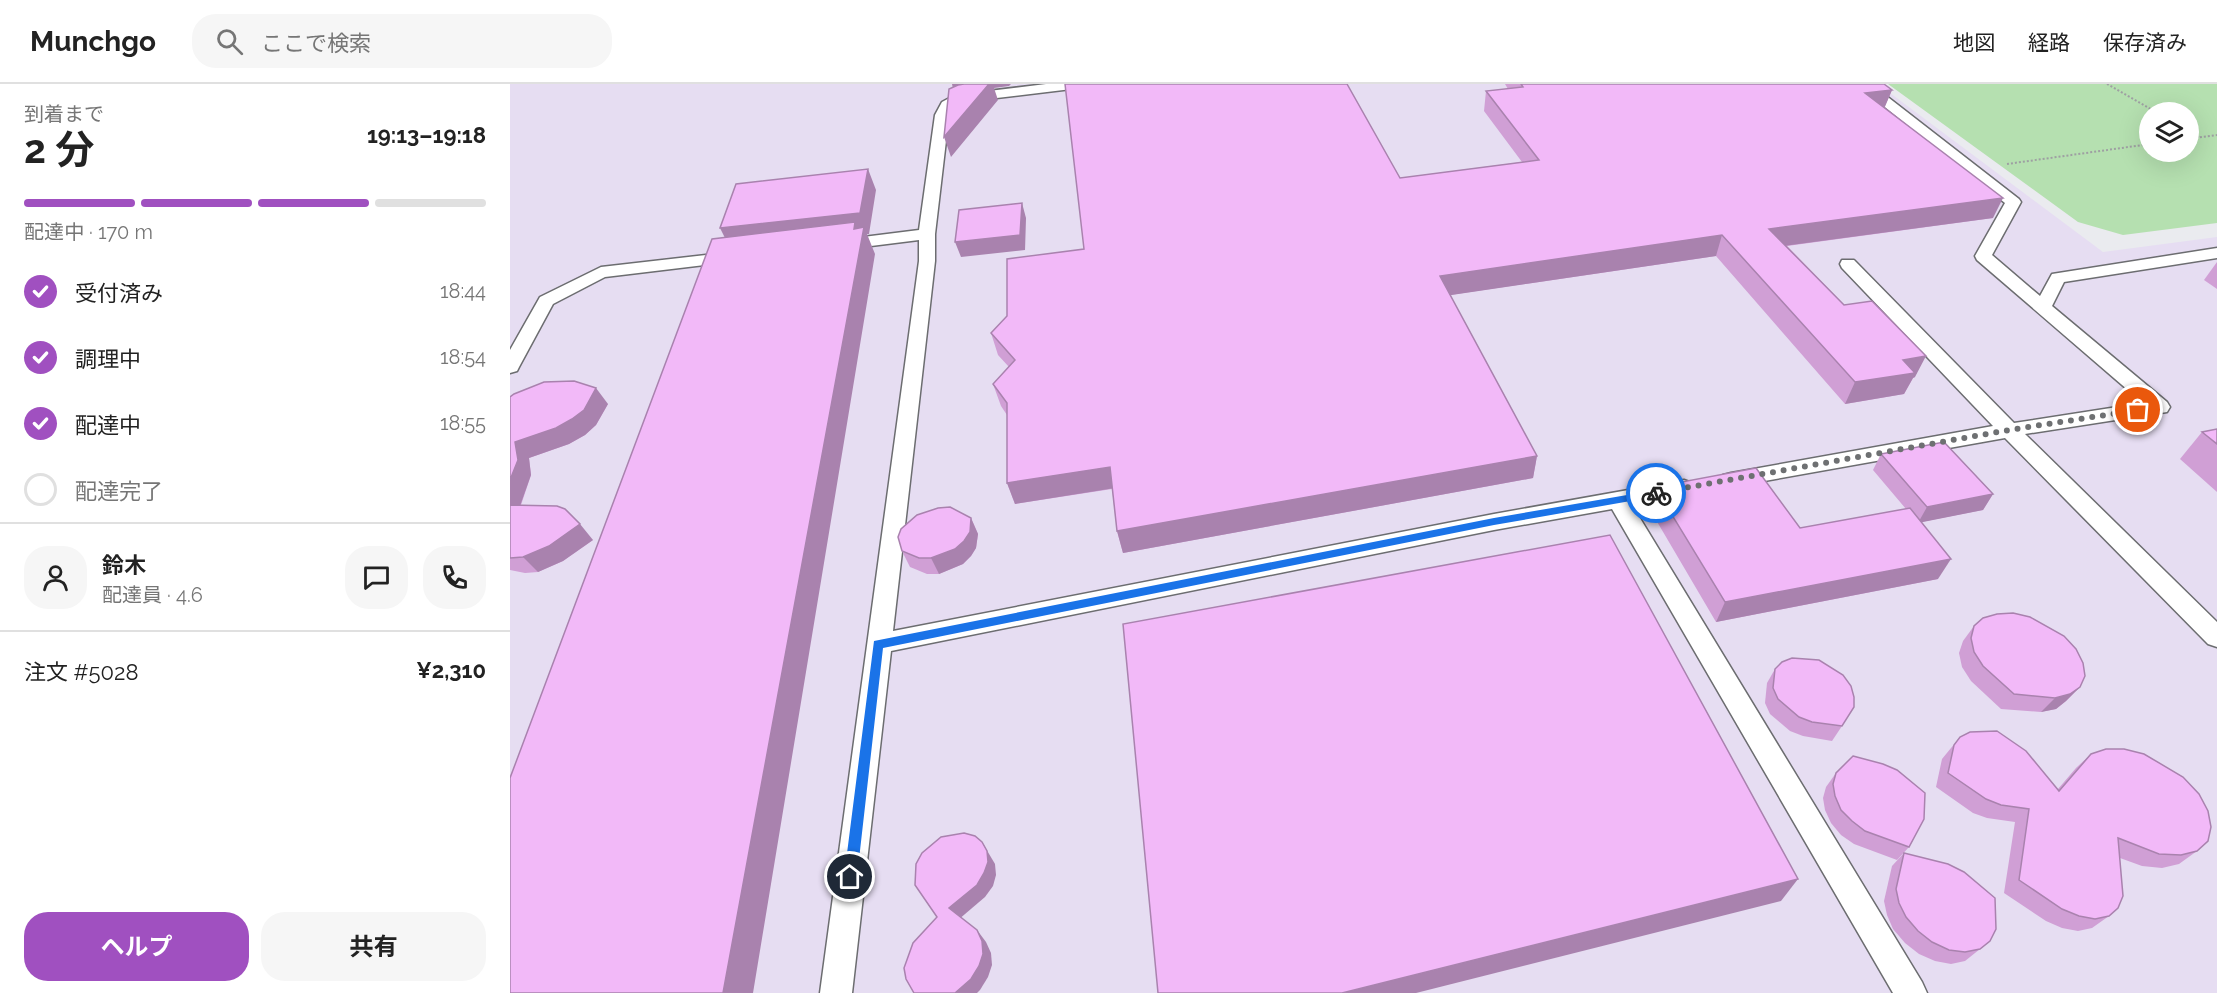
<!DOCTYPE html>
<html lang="ja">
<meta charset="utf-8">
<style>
body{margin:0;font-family:Raleway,"Noto Sans JP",sans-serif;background:#f6f6f6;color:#222;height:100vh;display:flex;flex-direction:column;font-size:22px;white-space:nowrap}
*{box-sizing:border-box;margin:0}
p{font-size:20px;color:#767676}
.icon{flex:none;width:33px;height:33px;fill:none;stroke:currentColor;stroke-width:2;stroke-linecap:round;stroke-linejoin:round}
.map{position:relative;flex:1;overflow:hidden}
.panel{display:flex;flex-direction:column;background:#fff;width:510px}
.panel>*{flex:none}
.fabs{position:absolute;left:1629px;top:18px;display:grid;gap:12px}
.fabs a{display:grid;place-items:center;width:60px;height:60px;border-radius:50%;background:#fff;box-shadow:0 6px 24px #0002;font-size:30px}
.pin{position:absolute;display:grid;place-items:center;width:51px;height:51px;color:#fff;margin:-26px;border:3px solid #fff;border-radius:50%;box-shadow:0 2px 6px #0007}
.courier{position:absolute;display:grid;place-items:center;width:60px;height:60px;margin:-30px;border:4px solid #1a73e8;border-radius:50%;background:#fff;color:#222;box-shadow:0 2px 8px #0007}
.headline em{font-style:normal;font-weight:700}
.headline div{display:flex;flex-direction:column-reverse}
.headline{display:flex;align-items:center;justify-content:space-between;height:102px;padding:0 24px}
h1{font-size:39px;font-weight:700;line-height:45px}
.bar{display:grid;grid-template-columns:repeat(4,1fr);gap:9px 6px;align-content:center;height:72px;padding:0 24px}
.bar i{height:8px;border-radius:4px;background:#e0e0e0}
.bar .selected{background:#a050c0}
.bar p{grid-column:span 4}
.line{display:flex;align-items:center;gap:15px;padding:0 24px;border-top:2px solid #e0e0e0}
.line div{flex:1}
.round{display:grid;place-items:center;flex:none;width:63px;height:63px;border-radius:24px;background:#f6f6f6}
ol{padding:0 24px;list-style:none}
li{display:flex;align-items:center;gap:18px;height:66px}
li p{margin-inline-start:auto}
li .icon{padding:6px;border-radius:50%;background:#a050c0;color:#fff;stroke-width:4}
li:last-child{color:#767676}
li i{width:33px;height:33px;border:3px solid #e0e0e0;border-radius:50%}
.cta{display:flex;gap:12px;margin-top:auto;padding:12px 24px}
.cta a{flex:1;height:69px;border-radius:24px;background:#a050c0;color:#fff;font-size:24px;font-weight:700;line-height:69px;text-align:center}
.cta a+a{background:#f6f6f6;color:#222}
header{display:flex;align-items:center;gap:36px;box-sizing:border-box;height:84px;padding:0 30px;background:#fff;border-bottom:2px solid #e0e0e0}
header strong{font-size:28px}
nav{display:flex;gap:33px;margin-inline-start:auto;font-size:21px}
.search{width:420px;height:54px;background:#f6f6f6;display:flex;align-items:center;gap:15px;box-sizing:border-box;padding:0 21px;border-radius:24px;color:#767676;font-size:22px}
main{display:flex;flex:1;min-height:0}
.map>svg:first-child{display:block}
</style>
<header>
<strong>Munchgo</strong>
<div class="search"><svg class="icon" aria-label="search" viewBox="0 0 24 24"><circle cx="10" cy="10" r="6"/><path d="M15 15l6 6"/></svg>ここで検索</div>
<nav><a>地図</a><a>経路</a><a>保存済み</a></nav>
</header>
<main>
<section class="panel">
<div class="headline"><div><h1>2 分</h1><p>到着まで</p></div><em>19:13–19:18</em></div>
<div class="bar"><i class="selected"></i><i class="selected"></i><i class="selected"></i><i></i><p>配達中 · 170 m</p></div>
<ol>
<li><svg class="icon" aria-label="check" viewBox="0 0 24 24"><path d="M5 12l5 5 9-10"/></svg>受付済み<p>18:44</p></li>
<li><svg class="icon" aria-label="check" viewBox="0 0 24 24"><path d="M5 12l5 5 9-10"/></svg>調理中<p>18:54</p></li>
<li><svg class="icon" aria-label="check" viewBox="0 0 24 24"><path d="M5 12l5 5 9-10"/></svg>配達中<p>18:55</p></li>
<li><i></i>配達完了</li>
</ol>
<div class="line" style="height:108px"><a class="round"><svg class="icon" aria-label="person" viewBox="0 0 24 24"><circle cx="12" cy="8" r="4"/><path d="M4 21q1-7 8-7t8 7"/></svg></a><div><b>鈴木</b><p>配達員 · 4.6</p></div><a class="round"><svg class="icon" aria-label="chat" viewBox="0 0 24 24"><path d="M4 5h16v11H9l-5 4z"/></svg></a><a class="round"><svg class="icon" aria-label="phone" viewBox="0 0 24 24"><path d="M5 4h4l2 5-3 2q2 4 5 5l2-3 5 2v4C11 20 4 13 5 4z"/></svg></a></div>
<div class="line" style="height:78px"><div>注文 #5028</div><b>¥2,310</b></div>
<div class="cta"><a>ヘルプ</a><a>共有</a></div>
</section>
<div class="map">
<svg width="1707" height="909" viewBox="0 0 1707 909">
<rect width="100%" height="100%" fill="#eaebef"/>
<path fill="#e6ddf2" d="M0 0H1368L1593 168 1707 153V909H0Z"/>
<path fill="#b5e0b0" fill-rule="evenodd" d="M1378 0H1707V139L1613 151 1568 138ZM1640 28H1678V68H1640Z"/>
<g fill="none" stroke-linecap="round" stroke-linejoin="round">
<g stroke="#6c6d70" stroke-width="3">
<g id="service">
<path d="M536 0H577L570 4 453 18 443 23 439 31 425 150V177L383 547 984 430 1174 396 1182 399 1185 404 1182 409 1122 421 1412 898 1417 909H1383L1102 425 984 446 381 567 342 909H310L409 177V156L329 166 321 161 329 156 409 146 425 31 432 18 445 11Z"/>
<path d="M1346 0H1361L1509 115 1511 118 1482 171 1530 212 1542 190 1707 164V174L1554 198 1542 222 1657 318 1660 323 1657 328 1515 350 1707 538V563L1698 560 1495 354 1221 403 1213 401 1210 396 1213 391 1221 389 1483 342 1332 184 1330 180 1332 176H1344L1504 339 1633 319 1467 176 1465 172 1495 119Z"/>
<path d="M222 168 230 173 228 177 95 193 43 220 9 283 7 287 0 289V266L30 213 91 183Z"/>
</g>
</g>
<g stroke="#9e9fa2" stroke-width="2" stroke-dasharray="2 2" stroke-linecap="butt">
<path d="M1597 0 1646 28"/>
<path d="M1678 47 1689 53"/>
<path d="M1678 55 1707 51"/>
<path d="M1497 80 1640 60"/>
</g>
<use href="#service" fill="#fff" fill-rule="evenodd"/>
</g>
<g fill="#d09fd5">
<path d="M995 0H1374L1382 6 1374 24 1483 134 1277 162 1405 293 1403 294 1394 310 1335 320 1206 172 940 211 1027 372 1023 394 613 469 607 447 602 405 505 420 497 399V331L491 322 483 300 499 283 488 271 481 249 574 165 890 94 1012 78 974 27 976 7 998 5Z"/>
<path d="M1707 178V205L1694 196Z"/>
<path d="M0 313 98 320 86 341 75 351 59 360 19 374 21 391 11 421 83 456 53 477 28 488 15 489 0 486Z"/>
<path d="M1707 345V408L1670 375 1692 348Z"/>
<path d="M1371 370 1483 410 1473 426 1411 438 1428 495 1206 538 1139 424 1145 403 1290 444 1396 425 1363 386Z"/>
<path d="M461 434 468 450 466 464 461 472 453 480 429 490H417L400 483 392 467Z"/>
<path d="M1464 542 1570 603 1556 617 1546 625 1531 628 1491 625 1461 597 1452 583 1449 569 1453 557Z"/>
<path d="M1265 585 1332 642 1322 657 1293 652 1280 647 1260 630 1255 619 1257 599Z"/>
<path d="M1450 653 1548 705 1566 684 1581 670 1687 767 1669 780 1652 784 1632 782 1610 774 1599 832 1582 844 1568 847 1552 844 1536 837 1494 809 1505 738 1477 734 1463 729 1426 703 1432 675Z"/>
<path d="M1326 689 1399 763 1387 776 1344 760 1331 751 1321 739 1315 726 1313 714 1316 703Z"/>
<path d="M1394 769 1480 857 1455 877 1441 880 1425 877 1409 870 1395 859 1383 845 1377 831 1374 817 1382 782Z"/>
</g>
<g fill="#a982ae">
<path d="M442 0H501L499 2 484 4 488 16 441 73 434 53 444 9Z"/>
<path d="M1382 6 1374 25 1355 9Z"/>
<path d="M358 85 366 106 359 150H357L365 170 243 909H213L221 166 210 144Z"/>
<path d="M1493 114 1483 134 1252 165 1259 145Z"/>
<path d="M512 119 516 134 515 166 451 173 445 158Z"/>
<path d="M1212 151 1206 172 928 213 930 192Z"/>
<path d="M1416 272 1405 293 1403 294 1394 310 1335 320 1345 298 1393 276Z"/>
<path d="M86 304 98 320 86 341 75 351 59 360 19 374 21 391 5 436 0 430V396L5 358Z"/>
<path d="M1027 372 1023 394 613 469 607 447Z"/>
<path d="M600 383 605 404 505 420 497 399Z"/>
<path d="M1483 410 1473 426 1408 439 1417 423Z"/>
<path d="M461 434 468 450 466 464 461 472 453 480 429 490 421 474Z"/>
<path d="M70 440 83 456 53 477 28 488 13 473Z"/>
<path d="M1441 475 1428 495 1206 538 1215 518Z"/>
<path d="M1570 603 1556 617 1546 625 1531 628 1545 614Z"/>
<path d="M472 758 485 780 486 791 483 802 475 813 448 836 439 824Z"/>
<path d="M1288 795 1271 817 906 909H832Z"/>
<path d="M467 846 476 858 481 869 482 881 478 893 470 906 467 909H445Z"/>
</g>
<g fill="#f2b9f8" stroke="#a982ae" stroke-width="1.5">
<path d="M454 0H479L434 53 439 5 448 1Z"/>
<path d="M555 0H837L890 94 1029 76 976 7 1013 3 1011 0H1374L1382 6 1355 9 1493 114 1259 145 1334 221 1362 217 1416 272 1393 276 1405 289 1345 298 1212 151 930 192 1027 372 607 447 600 383 497 399V319L483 300 505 276 481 249 497 232V175L574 165Z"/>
<path d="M358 85 350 129 210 144 226 100Z"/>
<path d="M512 119 510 151 445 158 449 126Z"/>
<path d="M345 138 344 145 354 143 213 909H0V694L202 155Z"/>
<path d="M64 297 86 304 74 326 62 335 46 344 5 358 8 376 0 396V313L4 310 34 298Z"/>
<path d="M1707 345V360L1692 348Z"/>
<path d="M1434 358 1483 410 1417 423 1371 370Z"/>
<path d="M1246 384 1290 444 1400 424 1441 475 1215 518 1145 403Z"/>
<path d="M0 421 47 422 55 425 70 440 39 462 13 473 0 474Z"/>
<path d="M440 423 461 434 460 448 454 457 445 465 421 474H409L392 467 388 453 391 445 407 431 428 424Z"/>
<path d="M1100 451 1288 795 832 909H648L613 540Z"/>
<path d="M1503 529 1520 533 1554 552 1566 565 1573 579 1575 592 1570 603 1560 610 1545 614 1504 610 1473 582 1464 568 1461 554 1464 542 1473 534 1487 530Z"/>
<path d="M1282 574 1309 576 1333 591 1341 602 1344 613V623L1332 642 1302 638 1289 633 1268 615 1263 604 1265 585 1272 578Z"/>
<path d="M1487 647 1516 667 1549 707 1581 670 1596 665H1614L1634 670 1673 693 1689 710 1698 727 1701 743 1698 757 1687 767 1671 771 1649 770 1608 754 1613 812 1608 824 1599 832 1585 835 1569 832 1552 825 1509 796 1519 725 1491 721 1476 715 1438 689 1444 661 1450 653 1460 648Z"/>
<path d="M1343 672 1373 680 1387 686 1415 709 1414 735 1399 763 1355 747 1342 737 1331 726 1325 712 1323 700 1326 689Z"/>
<path d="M454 749 465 752 472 758 477 767 478 778 474 789 467 801 439 824 467 846 472 857 473 870 469 882 461 895 445 909H404L396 895 394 884 403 859 427 833 405 801 406 780 412 769 431 753Z"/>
<path d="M1394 769 1438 780 1454 788 1485 814 1486 845 1480 857 1470 865 1455 868 1439 866 1422 858 1408 847 1396 833 1389 819 1386 805Z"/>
</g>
<path fill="#1a73e8" d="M1146 406 1150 409 1149 412 984 441 373 564 347 793 345 797 340 799 336 797 334 793 364 557 984 434Z"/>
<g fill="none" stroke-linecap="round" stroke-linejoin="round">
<path stroke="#6e7072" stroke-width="6" stroke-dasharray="0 10.8" d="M1146 409 1499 346 1628 326"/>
</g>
</svg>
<div class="fabs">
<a><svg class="icon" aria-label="layers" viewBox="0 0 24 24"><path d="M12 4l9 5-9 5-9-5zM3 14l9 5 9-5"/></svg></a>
</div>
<div class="pin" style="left:1628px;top:326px;background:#ea580c"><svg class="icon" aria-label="bag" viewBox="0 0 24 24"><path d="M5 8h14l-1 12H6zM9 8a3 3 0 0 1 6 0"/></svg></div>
<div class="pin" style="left:340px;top:793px;background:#1f2937"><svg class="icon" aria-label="home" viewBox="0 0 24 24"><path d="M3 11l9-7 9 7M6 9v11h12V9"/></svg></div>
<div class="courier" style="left:1146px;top:409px"><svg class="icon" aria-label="bike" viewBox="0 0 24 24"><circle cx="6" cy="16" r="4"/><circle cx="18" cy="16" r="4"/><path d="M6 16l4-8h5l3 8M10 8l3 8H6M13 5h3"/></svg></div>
</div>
</main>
